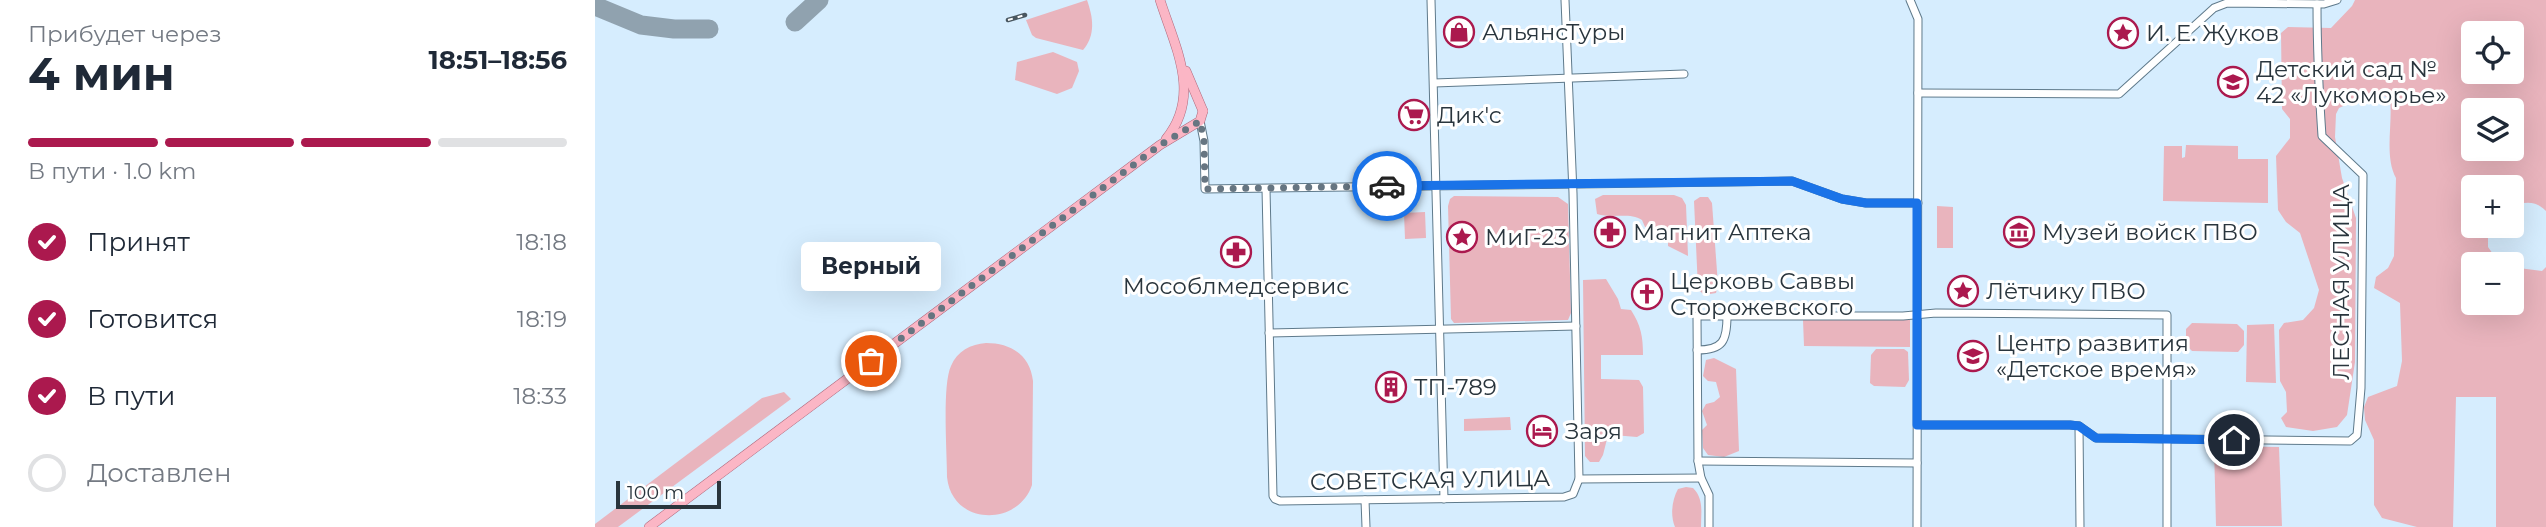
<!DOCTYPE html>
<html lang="ru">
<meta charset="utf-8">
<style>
body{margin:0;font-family:Montserrat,sans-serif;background:#f2f2f3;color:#1f2937;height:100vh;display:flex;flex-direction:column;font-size:26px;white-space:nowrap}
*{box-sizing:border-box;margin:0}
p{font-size:23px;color:#747a83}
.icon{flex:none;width:38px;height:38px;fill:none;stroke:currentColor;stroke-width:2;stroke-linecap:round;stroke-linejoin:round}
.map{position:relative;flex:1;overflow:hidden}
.side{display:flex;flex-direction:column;background:#fff;width:595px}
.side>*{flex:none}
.tools{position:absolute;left:1866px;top:21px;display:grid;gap:14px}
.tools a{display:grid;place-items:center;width:63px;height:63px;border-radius:7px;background:#fff;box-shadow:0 7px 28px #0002;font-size:35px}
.scale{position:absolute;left:21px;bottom:18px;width:105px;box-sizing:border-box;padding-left:7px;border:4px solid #29353d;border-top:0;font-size:19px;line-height:24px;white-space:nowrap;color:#29353d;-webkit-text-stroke:5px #fff;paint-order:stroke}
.pin{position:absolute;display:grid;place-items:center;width:60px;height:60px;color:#fff;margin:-30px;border:4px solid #fff;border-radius:50%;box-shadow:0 2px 7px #0007}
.courier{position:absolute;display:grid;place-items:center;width:70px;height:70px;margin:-35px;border:5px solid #1a73e8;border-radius:50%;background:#fff;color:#222;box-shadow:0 2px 9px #0007}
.bubble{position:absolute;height:49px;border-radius:7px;background:#fff;box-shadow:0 7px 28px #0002;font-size:23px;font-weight:700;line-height:49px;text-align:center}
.head em{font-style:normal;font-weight:700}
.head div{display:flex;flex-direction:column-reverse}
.head{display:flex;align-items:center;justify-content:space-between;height:119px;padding:0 28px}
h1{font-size:46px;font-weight:700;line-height:52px}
.bar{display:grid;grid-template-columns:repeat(4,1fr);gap:10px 7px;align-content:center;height:84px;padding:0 28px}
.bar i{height:9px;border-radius:5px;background:#e0e1e3}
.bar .selected{background:#ab194e}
.bar p{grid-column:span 4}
ol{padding:0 28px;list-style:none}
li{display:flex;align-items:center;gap:21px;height:77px}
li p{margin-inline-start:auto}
li .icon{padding:7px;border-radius:50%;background:#ab194e;color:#fff;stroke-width:4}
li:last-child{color:#747a83}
li i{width:38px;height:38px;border:4px solid #e0e1e3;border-radius:50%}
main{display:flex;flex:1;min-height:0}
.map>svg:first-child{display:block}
</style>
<main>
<section class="side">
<div class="head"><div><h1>4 мин</h1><p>Прибудет через</p></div><em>18:51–18:56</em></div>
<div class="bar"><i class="selected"></i><i class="selected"></i><i class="selected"></i><i></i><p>В пути · 1.0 km</p></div>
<ol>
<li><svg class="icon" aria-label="check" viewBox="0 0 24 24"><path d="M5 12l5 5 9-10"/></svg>Принят<p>18:18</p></li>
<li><svg class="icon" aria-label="check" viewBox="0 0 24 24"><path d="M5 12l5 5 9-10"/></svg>Готовится<p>18:19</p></li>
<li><svg class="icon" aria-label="check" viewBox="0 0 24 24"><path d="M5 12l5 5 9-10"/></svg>В пути<p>18:33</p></li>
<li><i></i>Доставлен</li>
</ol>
</section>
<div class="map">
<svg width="1951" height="527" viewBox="0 0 1951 527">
<rect width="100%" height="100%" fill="#d6edfe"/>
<g fill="#e9b4bd" fill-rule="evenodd">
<path d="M492 0C498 17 501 35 488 50L441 38 437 35 431 20Z"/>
<path d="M1760 0H1951V211C1940 200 1930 202 1916 206V187H1878V226H1893V247L1905 264H1878V303H1916V267L1947 271 1951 267V527H1901V397H1861L1858 527H1822L1787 518 1779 505V440L1770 420 1769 407 1773 397 1802 386 1807 361 1805 303 1779 288 1781 277 1793 268 1799 256 1801 178C1789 156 1798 124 1795 99L1781 91 1744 108 1741 114 1740 137 1747 178 1761 218 1760 362 1752 415 1742 427 1718 431 1691 427 1686 418 1692 412 1691 392 1685 381 1684 330 1689 323 1708 320 1719 308 1724 290 1705 233 1691 222 1683 210 1681 156 1695 138V119L1687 109 1686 33 1693 27 1736 28 1757 6ZM1878 33H1916V72H1878ZM1878 110H1916V149H1878Z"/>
<path d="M458 52 482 62 484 71 477 88 462 94 420 80 422 62Z"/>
<path d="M1591 145 1643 146V159H1673V203L1568 201 1569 146H1587V158L1590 157Z"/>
<path d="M1008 195H1079L1087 198 1091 205 1093 256 1073 246V233L1066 229 1050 227 1047 220C1034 212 1017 219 1002 214L1000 199Z"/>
<path d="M859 196 963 197 973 204 976 313 973 320 859 323 856 319 853 206 855 199Z"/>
<path d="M1105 197H1113L1117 203 1123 285 1121 293 1109 295 1103 289 1099 201Z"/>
<path d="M1342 206 1358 207V248H1342Z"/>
<path d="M830 212 831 238 810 239 809 213Z"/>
<path d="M1011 279 1023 299 1026 309 1036 310C1046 326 1048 336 1048 355H1006V379L1044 380 1048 387 1049 433 1042 437 1018 435 1012 439 1008 455 1004 462H995L990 456 988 280Z"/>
<path d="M1208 320H1315V347L1209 346Z"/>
<path d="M1597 323 1642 324 1649 331V345L1643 352 1597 351 1591 345V329Z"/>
<path d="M1679 324 1681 383 1651 382 1652 325Z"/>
<path d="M391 343C416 343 435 355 438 381L437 485C423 527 357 526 352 477 352 453 347 385 356 366 362 351 376 344 391 343Z"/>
<path d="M1281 349H1309L1313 352 1314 380 1310 387 1279 386 1275 383 1276 355Z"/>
<path d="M1119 358 1141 369 1144 451 1129 457 1113 455 1108 448 1107 430 1112 425 1107 411 1111 404 1119 402 1125 397 1121 382 1113 381 1108 376 1111 360Z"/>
<path d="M189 392 196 399 23 527H0V524L167 398Z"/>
<path d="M915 417 916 430 869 431V419Z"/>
<path d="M1619 446 1684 447 1687 526H1621Z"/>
<path d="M1091 487 1098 488C1109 499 1106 512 1106 527H1080C1075 515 1077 500 1083 489Z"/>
</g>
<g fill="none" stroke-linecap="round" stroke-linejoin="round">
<g stroke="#90a2af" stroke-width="19">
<path d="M0 6 46 25 79 29H114"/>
<path d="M200 22 224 0"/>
</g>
<g stroke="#5f7a8b" stroke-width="9">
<g id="minor">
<path d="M836 0 849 499"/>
<path d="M1315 0 1323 19 1322 527"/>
<path d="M839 83 1089 74"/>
<path d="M1323 93 1524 94 1619 8 1632 3 1729 4 1742 0"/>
<path d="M605 121 609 141 610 189 1197 181 1247 199 1271 203H1323"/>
<path d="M671 189 678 496 680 499 685 501 969 497 978 494 984 479 978 193 970 0"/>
<path d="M674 333 981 326"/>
<path d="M1102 350C1128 350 1132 341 1132 316"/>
<path d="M1323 425H1475L1484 426 1501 438 1755 441 1762 435 1766 388 1768 175 1727 136C1724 92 1722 49 1722 4"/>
<path d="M1484 426 1485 527"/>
<path d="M1103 461 1322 463"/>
<path d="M984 479 1106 478"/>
<path d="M770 500 771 527"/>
<path d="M1114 527V495L1106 478 1103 461 1102 316H1308L1341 313 1572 315V527"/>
</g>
</g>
<g stroke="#b06a7d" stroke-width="10">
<g id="major">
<path d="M565 0C580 47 607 95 571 139"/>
<path d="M591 71 608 111"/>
<path d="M54 527 565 145 605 121 608 111"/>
</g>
</g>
<use href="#minor" stroke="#fff" stroke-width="7"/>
<use href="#major" stroke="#fbb6c5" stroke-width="9"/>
<g stroke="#495760" stroke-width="4.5">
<path id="rail" d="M413 20 430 15"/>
</g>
<use href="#rail" stroke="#fff" stroke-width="2" stroke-dasharray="5" stroke-linecap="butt"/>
</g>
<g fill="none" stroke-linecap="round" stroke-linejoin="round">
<path stroke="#667581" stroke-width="7" stroke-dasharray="0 12.6" d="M276 361 565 145 605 121 609 141 610 189 792 186"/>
<path stroke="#1a73e8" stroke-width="9" d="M792 186 1197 181 1247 199 1271 203H1322V425H1475L1484 426 1501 438 1639 440"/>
</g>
<defs>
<g id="shop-ring" transform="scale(1.575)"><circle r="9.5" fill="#fff" stroke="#ab194e" stroke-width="1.5"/><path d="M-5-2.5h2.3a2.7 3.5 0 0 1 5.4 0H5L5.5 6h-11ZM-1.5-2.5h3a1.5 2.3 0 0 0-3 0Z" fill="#ab194e"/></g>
<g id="sight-ring" transform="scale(1.575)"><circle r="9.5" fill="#fff" stroke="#ab194e" stroke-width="1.5"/><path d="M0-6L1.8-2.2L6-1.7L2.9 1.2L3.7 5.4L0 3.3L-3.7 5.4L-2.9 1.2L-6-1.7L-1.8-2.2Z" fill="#ab194e"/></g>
<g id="school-ring" transform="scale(1.575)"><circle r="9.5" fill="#fff" stroke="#ab194e" stroke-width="1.5"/><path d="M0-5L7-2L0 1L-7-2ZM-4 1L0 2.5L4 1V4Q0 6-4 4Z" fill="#ab194e"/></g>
<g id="supermarket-ring" transform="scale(1.575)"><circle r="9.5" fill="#fff" stroke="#ab194e" stroke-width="1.5"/><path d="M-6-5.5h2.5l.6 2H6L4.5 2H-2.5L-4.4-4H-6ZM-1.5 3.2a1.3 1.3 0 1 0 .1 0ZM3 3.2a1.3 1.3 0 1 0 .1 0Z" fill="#ab194e"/></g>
<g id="pharmacy-ring" transform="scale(1.575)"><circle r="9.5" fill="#fff" stroke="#ab194e" stroke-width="1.5"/><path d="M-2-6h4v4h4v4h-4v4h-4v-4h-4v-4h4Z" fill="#ab194e"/></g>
<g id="museum-ring" transform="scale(1.575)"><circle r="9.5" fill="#fff" stroke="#ab194e" stroke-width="1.5"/><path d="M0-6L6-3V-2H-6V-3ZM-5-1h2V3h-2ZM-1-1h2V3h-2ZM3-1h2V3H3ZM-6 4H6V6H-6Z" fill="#ab194e"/></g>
<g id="church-ring" transform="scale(1.575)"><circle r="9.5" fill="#fff" stroke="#ab194e" stroke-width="1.5"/><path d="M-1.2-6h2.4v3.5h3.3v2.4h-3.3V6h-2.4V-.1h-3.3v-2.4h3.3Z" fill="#ab194e"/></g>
<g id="building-ring" transform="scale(1.575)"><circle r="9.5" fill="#fff" stroke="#ab194e" stroke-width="1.5"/><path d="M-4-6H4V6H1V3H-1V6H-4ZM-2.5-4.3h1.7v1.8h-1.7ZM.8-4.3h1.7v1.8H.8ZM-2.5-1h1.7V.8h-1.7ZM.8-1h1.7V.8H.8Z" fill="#ab194e"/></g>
<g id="hotel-ring" transform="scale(1.575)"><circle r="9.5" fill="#fff" stroke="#ab194e" stroke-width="1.5"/><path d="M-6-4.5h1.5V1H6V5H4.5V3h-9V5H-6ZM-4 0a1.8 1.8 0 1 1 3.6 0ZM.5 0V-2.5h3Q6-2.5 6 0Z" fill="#ab194e"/></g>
</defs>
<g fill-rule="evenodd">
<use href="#shop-ring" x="864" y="32"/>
<use href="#sight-ring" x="1528" y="33"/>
<use href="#school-ring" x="1638" y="82"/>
<use href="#supermarket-ring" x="819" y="115"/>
<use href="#pharmacy-ring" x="1015" y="232"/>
<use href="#museum-ring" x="1424" y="232"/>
<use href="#sight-ring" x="867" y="237"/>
<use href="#pharmacy-ring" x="641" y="252"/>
<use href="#sight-ring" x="1368" y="291"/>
<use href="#church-ring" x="1052" y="294"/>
<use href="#school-ring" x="1378" y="356"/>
<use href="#building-ring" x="796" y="387"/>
<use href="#hotel-ring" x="947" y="431"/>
</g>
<g text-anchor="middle" stroke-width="6" stroke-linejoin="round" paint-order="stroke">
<g font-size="23" fill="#29353d" stroke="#fff" text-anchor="start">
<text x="887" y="40">АльянсТуры</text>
<text x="1551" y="41">И. Е. Жуков</text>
<text x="1661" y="77">Детский сад №<tspan x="1661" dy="26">42 «Лукоморье»</tspan></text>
<text x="842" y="123">Дик'с</text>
<text x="1038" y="240">Магнит Аптека</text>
<text x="1447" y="240">Музей войск ПВО</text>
<text x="890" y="245">МиГ-23</text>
<text x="1075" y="289">Церковь Саввы<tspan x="1075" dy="26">Сторожевского</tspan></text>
<text x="641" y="294" text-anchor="middle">Мособлмедсервис</text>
<text x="1391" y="299">Лётчику ПВО</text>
<text x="1401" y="351">Центр развития<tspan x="1401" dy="26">«Детское время»</tspan></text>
<text x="819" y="395">ТП-789</text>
<text x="970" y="439">Заря</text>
</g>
<g font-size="23" fill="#29353d" stroke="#fff">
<text transform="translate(1746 282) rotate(-90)" y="8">ЛЕСНАЯ УЛИЦА</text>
<text transform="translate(835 480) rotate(-1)" y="8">СОВЕТСКАЯ УЛИЦА</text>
</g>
</g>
</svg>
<div class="tools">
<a><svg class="icon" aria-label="locate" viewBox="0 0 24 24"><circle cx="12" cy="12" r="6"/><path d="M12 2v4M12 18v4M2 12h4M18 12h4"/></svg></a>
<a><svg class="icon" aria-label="layers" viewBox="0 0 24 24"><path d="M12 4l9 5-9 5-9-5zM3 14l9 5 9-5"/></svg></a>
<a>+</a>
<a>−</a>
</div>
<div class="scale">100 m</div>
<div class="pin" style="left:276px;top:361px;background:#ea580c"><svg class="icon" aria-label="bag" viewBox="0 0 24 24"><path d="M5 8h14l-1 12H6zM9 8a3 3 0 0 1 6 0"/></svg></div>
<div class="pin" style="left:1639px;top:440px;background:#1f2937"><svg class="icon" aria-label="home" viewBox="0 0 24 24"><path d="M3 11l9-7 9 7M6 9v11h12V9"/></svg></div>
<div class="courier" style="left:792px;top:186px"><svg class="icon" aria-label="car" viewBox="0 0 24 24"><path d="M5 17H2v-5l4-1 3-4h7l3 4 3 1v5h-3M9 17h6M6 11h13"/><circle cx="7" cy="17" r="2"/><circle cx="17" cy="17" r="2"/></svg></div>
<div class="bubble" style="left:206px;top:242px;width:140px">Верный</div>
</div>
</main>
